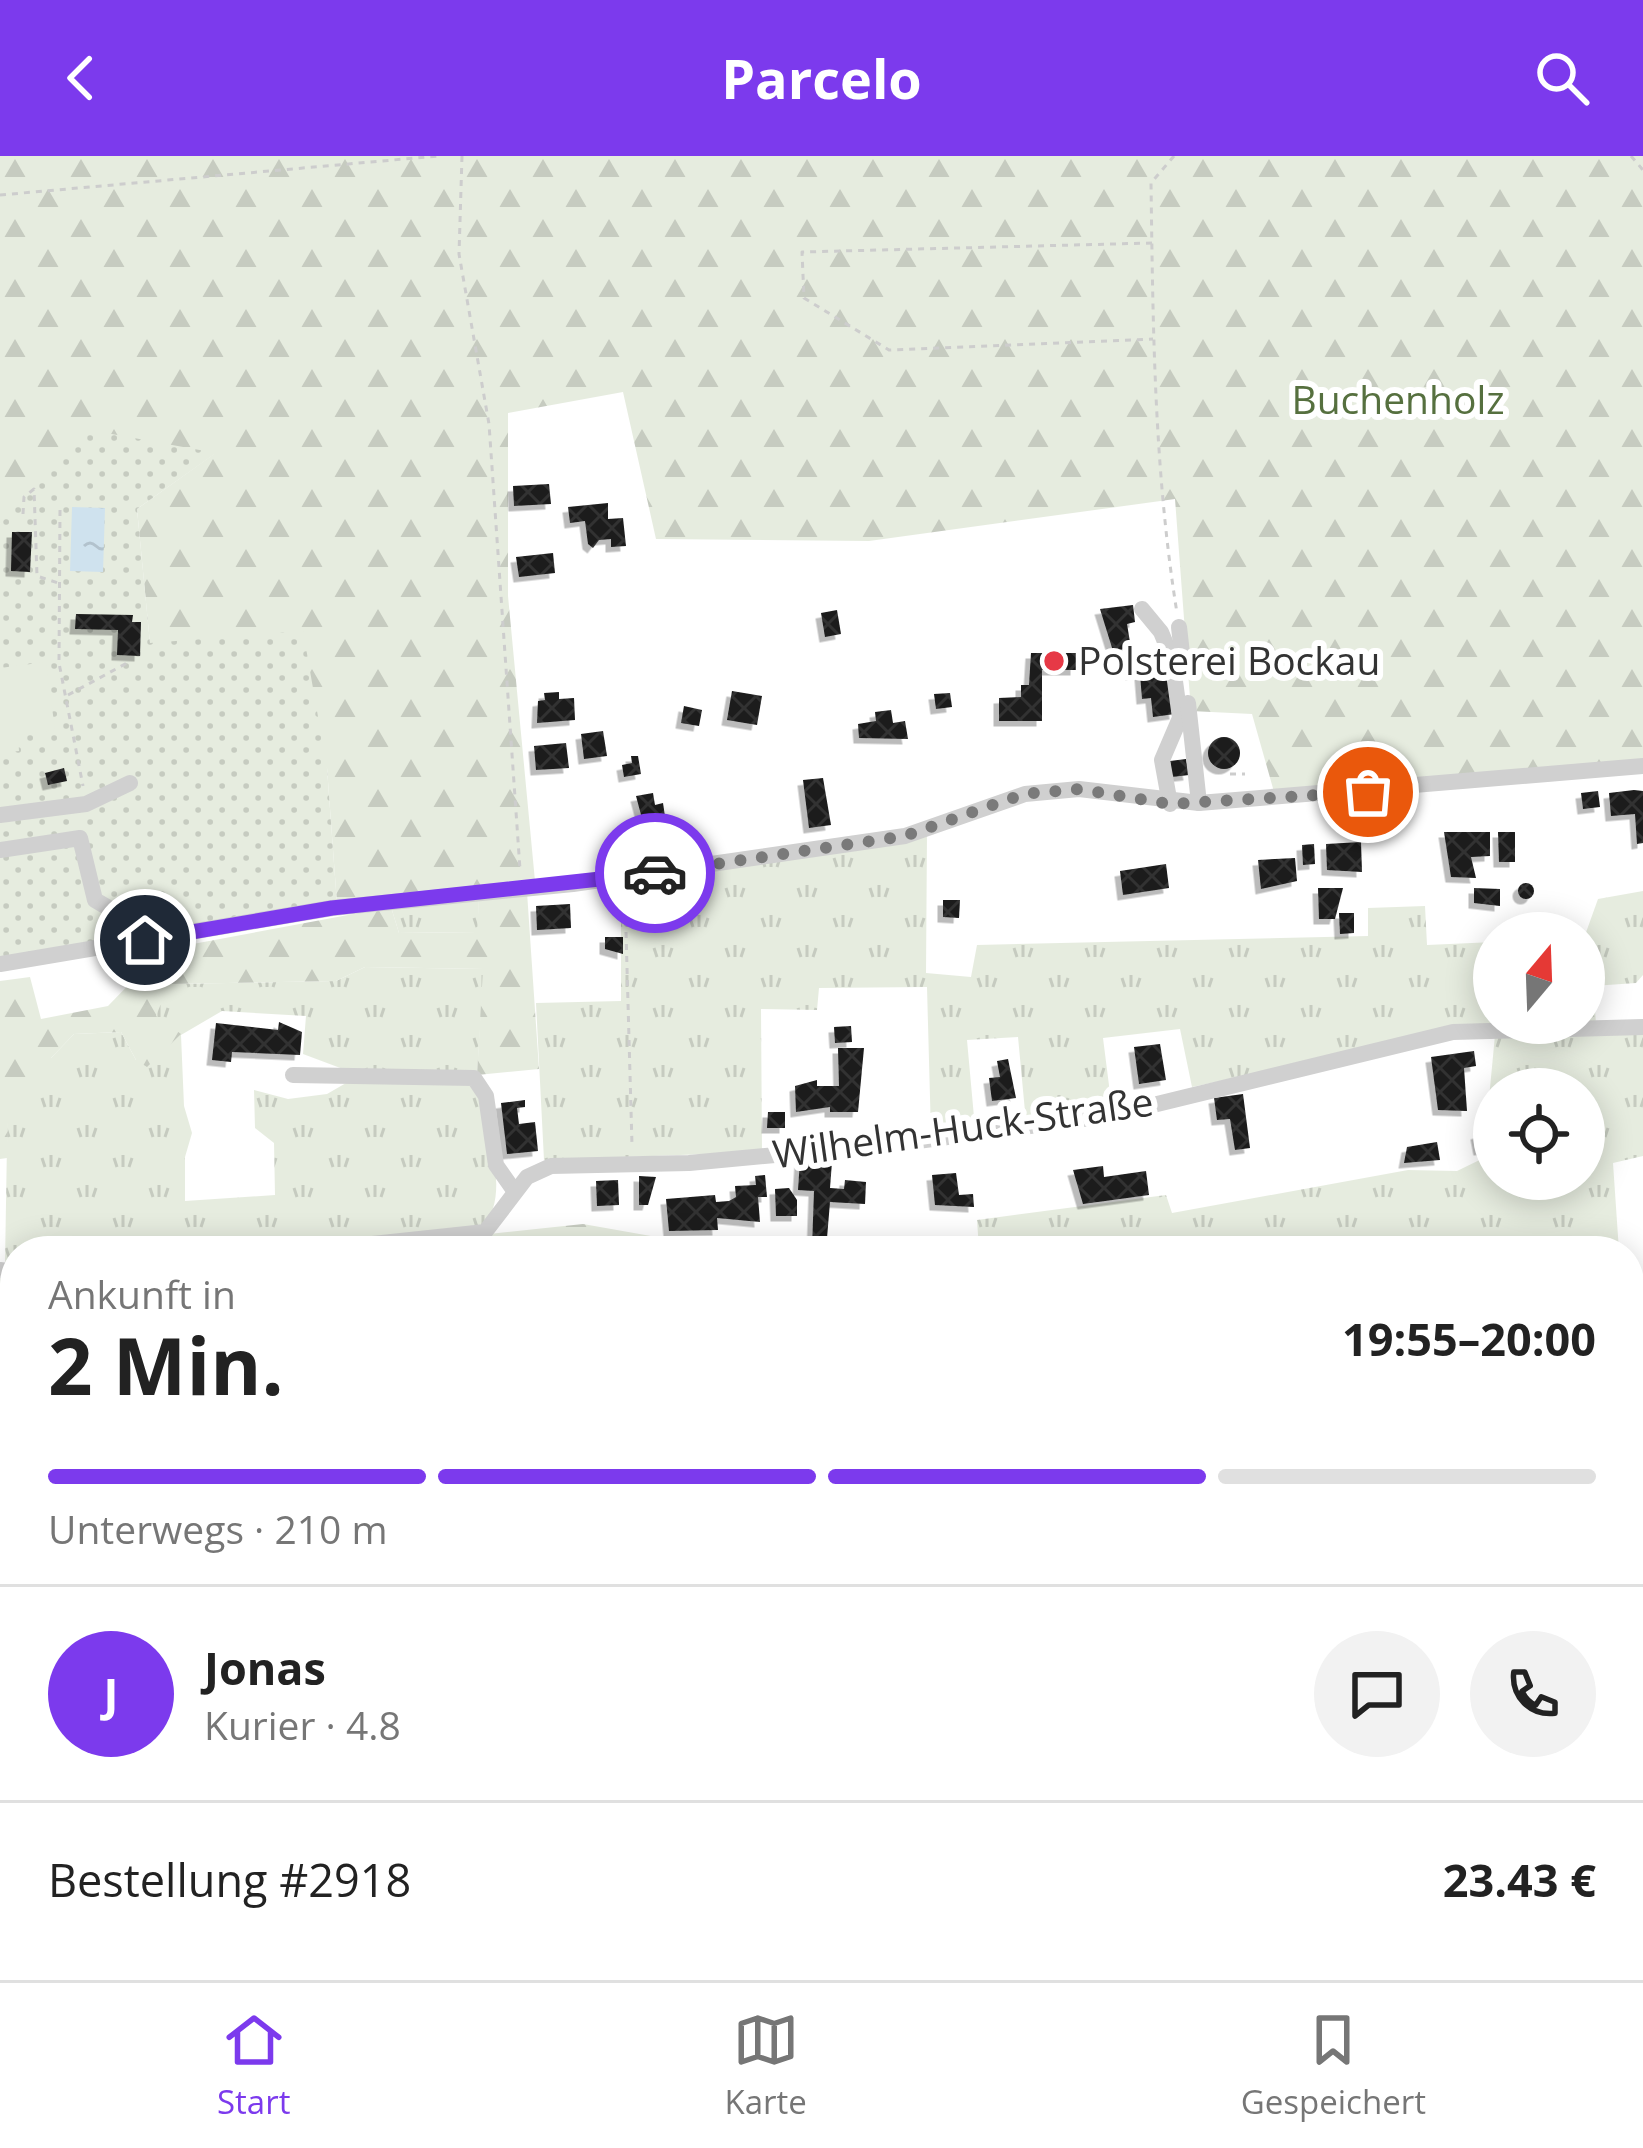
<!DOCTYPE html>
<html lang="de">
<meta charset="utf-8">
<style>
body{margin:0;font-family:"Open Sans",sans-serif;background:#f2f2f2;color:#222;height:100vh;display:flex;flex-direction:column;font-size:45px;white-space:nowrap}
*{box-sizing:border-box;margin:0}
p{font-size:39px;color:#767676}
.icon{flex:none;width:66px;height:66px;fill:none;stroke:currentColor;stroke-width:2;stroke-linecap:round;stroke-linejoin:round}
.map{position:relative;flex:1;overflow:hidden}
.panel{position:absolute;left:0px;top:1080px;width:1644px;height:744px;display:flex;flex-direction:column;background:#fff;border-radius:48px 48px 0 0;box-shadow:0 6px 30px #0003}
.panel>*{flex:none}
.needle{width:78px;rotate:19deg}
.buttons{position:absolute;left:1473px;top:756px;display:grid;gap:24px}
.buttons a{display:grid;place-items:center;width:132px;height:132px;border-radius:50%;background:#fff;box-shadow:0 6px 30px #0003;font-size:60px}
.pin{position:absolute;display:grid;place-items:center;width:102px;height:102px;color:#fff;margin:-51px;border:6px solid #fff;border-radius:50%;box-shadow:0 3px 12px #0007}
.courier{position:absolute;display:grid;place-items:center;width:120px;height:120px;margin:-60px;border:9px solid #7c3aed;border-radius:50%;background:#fff;color:#222;box-shadow:0 3px 15px #0007}
.overview em{font-style:normal;font-weight:700}
.overview div{display:flex;flex-direction:column-reverse}
.overview{display:flex;align-items:center;justify-content:space-between;height:204px;padding:0 48px}
h1{font-size:78px;font-weight:700;line-height:90px}
.bar{display:grid;grid-template-columns:repeat(4,1fr);gap:18px 12px;align-content:center;height:144px;padding:0 48px}
.bar i{height:15px;border-radius:9px;background:#e0e0e0}
.bar .current{background:#7c3aed}
.bar p{grid-column:span 4}
.line{display:flex;align-items:center;gap:30px;padding:0 48px;border-top:3px solid #e0e0e0}
.line div{flex:1}
.round{display:grid;place-items:center;flex:none;width:126px;height:126px;border-radius:63px;background:#f2f2f2}
header{display:flex;justify-content:space-between;align-items:center;height:156px;padding:0 48px;background:#7c3aed;color:#fff;font-size:54px;font-weight:700}
.tab-bar{display:flex;justify-content:space-around;align-items:center;height:168px;border-top:3px solid #e0e0e0;background:#fff;font-size:33px;color:#767676}
.tab-bar a{display:grid;justify-items:center;gap:6px}
.tab-bar .current{color:#7c3aed}
.map>svg:first-child{display:block}
</style>
<header><svg class="icon" aria-label="back" viewBox="0 0 24 24"><path d="M15 5l-7 7 7 7"/></svg>Parcelo<svg class="icon" aria-label="search" viewBox="0 0 24 24"><circle cx="10" cy="10" r="6"/><path d="M15 15l6 6"/></svg></header>
<div class="map">
<svg width="1643" height="1824" viewBox="0 0 1643 1824">
<defs>
<pattern id="grass-tufts" width="24" height="20" patternUnits="userSpaceOnUse" patternTransform="scale(3)"><rect width="24" height="20" fill="#e6ecdf"/><path d="M3 7l-1-3M5 7V3M7 7l1-3M15 17l-1-3M17 17v-4M19 17l1-3" fill="none" stroke="#c6cbc0"/></pattern>
<pattern id="forest-firs" width="22" height="20" patternUnits="userSpaceOnUse" patternTransform="scale(3)"><rect width="22" height="20" fill="#e6ecdf"/><path d="M5 1l3.5 6h-7zM16 11l3.5 6h-7z" fill="#c6cbc0"/></pattern>
<pattern id="park-dots" width="8" height="8" patternUnits="userSpaceOnUse" patternTransform="scale(3)"><rect width="8" height="8" fill="#e6ecdf"/><path d="M2 2h.1M6 6h.1" fill="none" stroke="#c6cbc0" stroke-width="1.8" stroke-linecap="round"/></pattern>
<pattern id="water-ripples" width="26" height="14" patternUnits="userSpaceOnUse" patternTransform="scale(3)"><rect width="26" height="14" fill="#cfe2ee"/><path d="M2 4q2-2 4 0t4 0M15 11q2-2 4 0t4 0" fill="none" stroke="#b2c2cd"/></pattern>
<pattern id="building-cross-hatch" width="8" height="8" patternUnits="userSpaceOnUse" patternTransform="scale(3)"><rect width="8" height="8" fill="#1a1a1a"/><path d="M0 0l8 8M0 8l8-8" fill="none" stroke="#333"/></pattern>
<filter id="shadow"><feDropShadow dx="-5.5" dy="5.5" stdDeviation="0" flood-color="#0004"/></filter>
</defs>
<rect width="100%" height="100%" fill="#fff"/>
<g fill="url(#grass-tufts)">
<path d="M927 678 926 817 971 821 977 789 1368 780V752L1425 750 1427 789 1494 786V867L1192 931 1180 873 1103 882 1112 953 1026 966 1018 881 967 884 975 972 931 978 927 831 819 832 817 854 761 853 762 996 544 1004 536 847 621 845V725Z"/>
<path d="M1643 735V819L1636 827 1593 830 1596 867H1584V782L1598 743Z"/>
<path d="M479 742 478 776 399 777 391 751Z"/>
<path d="M365 811 484 813 477 919 351 916 303 898 306 860 222 855 181 879 184 950 192 977 185 1001V1045L275 1039 274 987 255 972 254 934 288 943 327 938 353 923H463L482 939C487 973 512 1047 481 1070L282 1095H15V1110L5 1107 8 927 51 902 74 878 121 876 136 904 168 828 336 825Z"/>
<path d="M1643 877V1000L1613 1007 1619 1095H965L979 1093 977 1064 1166 1039 1172 1057 1408 1014 1457 1015 1494 997V1023H1584V933H1494V979L1488 953 1495 879Z"/>
<path d="M0 1119 15 1120V1199L0 1210Z"/>
<path d="M1629 1287 1643 1289V1541L1629 1539Z"/>
<path d="M0 1329 15 1334V1393L0 1399Z"/>
<path d="M15 1528V1809H98L101 1824H8L0 1782V1529Z"/>
<path d="M484 1809H605L607 1824H487Z"/>
<path d="M1059 1809H1294L1331 1824H1061Z"/>
</g>
<g fill="url(#forest-firs)">
<path d="M0 0H1643V603L1276 643 1252 558 1191 555 1175 343 869 385 656 383 623 236 508 257V440L535 725 337 748 327 612 150 488 137 353 214 298 0 368Z"/>
<path d="M527 736 539 913 477 919 483 813 365 811 336 825 169 828 156 860 181 878 147 911 136 904 121 876 74 878 51 902 52 929 9 928 7 1002 0 1003V825L30 821 41 863 108 850 141 816 134 799 391 751 399 777 477 776 479 742Z"/>
<path d="M583 1068 679 1085 687 1095H329Z"/>
<path d="M15 1199V1334L0 1329V1210Z"/>
<path d="M15 1393V1528L0 1529V1399Z"/>
<path d="M1489 1809H1490L1597 1816 1587 1824H1460Z"/>
</g>
<path fill="url(#park-dots)" d="M90 274 216 297 137 353 150 487 303 475 327 612 337 748 0 801V368Z"/>
<path fill="#e6ecdf" d="M46 506 55 574 18 579 19 595 0 597V512Z"/>
<path fill="url(#water-ripples)" d="M72 351 105 352 103 416 70 415Z"/>
<g fill="none" stroke-linecap="round" stroke-linejoin="round">
<path stroke="#cfe2ee" stroke-width="4.5" d="M606 1809V1824"/>
</g>
<g fill="url(#building-cross-hatch)" filter="url(#shadow)">
<path d="M549 328 551 348 514 350 513 330Z"/>
<path d="M608 347V363L623 362 626 390 611 391V383L599 384 593 392 588 388 585 365 570 367 568 351Z"/>
<path d="M12 376H32L30 416 11 415Z"/>
<path d="M553 397 555 417 519 421 516 401Z"/>
<path d="M1133 449 1135 466 1127 468 1131 492 1113 495 1100 453Z"/>
<path d="M837 454 841 478 825 481 821 457Z"/>
<path d="M76 458 133 459 132 466H141L140 500 117 499 118 474 75 473Z"/>
<path d="M1151 493V501L1168 504 1175 558 1153 561 1151 542 1142 543 1140 518 1131 519 1133 495Z"/>
<path d="M1031 497H1076V514H1042V565H999V542L1021 541V529H1029Z"/>
<path d="M732 535 762 540 757 569 727 564Z"/>
<path d="M559 536V543L574 542 575 564 537 567 538 545 545 544 544 537Z"/>
<path d="M950 537 952 551 936 553 934 538Z"/>
<path d="M684 550 702 554 699 570 681 567Z"/>
<path d="M891 554 893 567 905 565 908 583 859 582 858 568 876 565 875 556Z"/>
<path d="M603 575 607 600 584 603 581 578Z"/>
<circle cx="1224" cy="597" r="16"/>
<path d="M566 587 569 612 536 614 534 590Z"/>
<path d="M631 600H638L641 618 624 621 622 609 632 607Z"/>
<path d="M1186 603 1189 619 1172 621 1170 605Z"/>
<path d="M64 612 67 625 48 629 45 617Z"/>
<path d="M823 622 831 669 809 672 803 624Z"/>
<path d="M1634 634 1643 635V687L1637 688 1635 658 1611 660 1609 637Z"/>
<path d="M1598 635 1600 651 1583 653 1581 637Z"/>
<path d="M653 637 655 649 663 647 666 667 644 670 636 640Z"/>
<path d="M1444 676H1490V700L1471 701 1476 722 1451 721Z"/>
<path d="M1498 676H1515V706H1499Z"/>
<path d="M1361 686 1362 716 1327 714 1326 688Z"/>
<path d="M1314 688 1315 708 1303 709 1302 689Z"/>
<path d="M1295 702 1297 725 1261 733 1258 704Z"/>
<path d="M1166 708 1169 732 1123 739 1120 715Z"/>
<circle cx="1526" cy="735" r="8"/>
<path d="M1318 732H1343L1335 763H1319Z"/>
<path d="M1474 732 1500 733V750L1474 747Z"/>
<path d="M943 744H960L959 762 943 761Z"/>
<path d="M570 748 571 772 537 774 536 750Z"/>
<path d="M1339 757H1354V777L1340 778Z"/>
<path d="M605 781H623V798L605 793Z"/>
<path d="M279 866 302 876 300 899 232 896 231 906 212 904 216 867 278 874Z"/>
<path d="M851 870 852 886 835 887 834 871Z"/>
<path d="M1160 888 1166 924 1139 928 1134 891Z"/>
<path d="M838 892H864L858 956H830V951L796 956 795 930 817 924V930H839Z"/>
<path d="M1474 895 1476 910 1464 912 1467 955 1438 954 1431 901Z"/>
<path d="M1008 903 1016 942 992 945 989 922 1000 921 997 905Z"/>
<path d="M1243 938 1250 992 1235 994 1230 963 1217 964 1214 942Z"/>
<path d="M525 944V951L517 952 519 968 535 966 538 995 507 998 501 947Z"/>
<path d="M768 956H785V972H767Z"/>
<path d="M1491 974 1492 992 1479 994 1476 978Z"/>
<path d="M1437 986 1440 1004 1404 1007 1407 991Z"/>
<path d="M800 1004 832 1006 830 1032 844 1033 845 1024 866 1026 865 1048 830 1046 827 1082 844 1083 843 1095 812 1092 814 1035 798 1034Z"/>
<path d="M1103 1010 1104 1021 1146 1015 1149 1039 1083 1048 1073 1014Z"/>
<path d="M956 1017 959 1039 973 1038 974 1051 935 1049 932 1019Z"/>
<path d="M765 1019 767 1041H758L760 1066 717 1062 718 1074 669 1075 666 1043 715 1039 716 1046 729 1045 736 1041 735 1030 756 1029 755 1020Z"/>
<path d="M639 1020 656 1021 648 1049H639Z"/>
<path d="M618 1024 619 1049 597 1050 596 1025Z"/>
<path d="M789 1032 797 1044V1060H776L775 1033Z"/>
<path d="M482 1809 486 1824H464L460 1814Z"/>
</g>
<g fill="none" stroke-linecap="round" stroke-linejoin="round">
<g stroke="#cdcdcd" stroke-width="3" stroke-dasharray="6 6" stroke-linecap="butt">
<path d="M462 0 459 98 489 268 520 713"/>
<path d="M1174 0 1151 27C1153 171 1154 314 1177 457"/>
<path d="M1631 0 1643 14"/>
<path d="M0 39 438 0"/>
<path d="M1152 87 802 96 804 142 889 194 1153 183"/>
<path d="M60 354 59 507 83 630"/>
<path d="M23 358 24 341 34 333 37 420 58 427"/>
<path d="M68 539 127 507"/>
<path d="M1230 618H1245"/>
<path d="M625 740 632 989"/>
<path d="M1306 1809 1340 1824"/>
</g>
<g stroke="#d0d0d0" stroke-width="16">
<path d="M1142 453 1161 476 1172 503 1180 562 1162 604 1170 648"/>
<path d="M1179 471 1184 515"/>
<path d="M1188 547 1199 647"/>
<path d="M0 659 86 648 130 627"/>
<path d="M0 694 80 682 95 744 136 768 145 784"/>
<path d="M0 808 332 752 573 728 905 680 1025 638 1079 633 1199 647 1643 610"/>
<path d="M293 919 474 922 486 940 496 1009 515 1036"/>
<path d="M307 1095 485 1076 527 1021 551 1010 689 1007 895 988 1112 959 1453 876 1643 871"/>
<path d="M0 1114 15 1116"/>
<path d="M1629 1284 1643 1285"/>
</g>
</g>
<g fill="none" stroke-linecap="round" stroke-linejoin="round">
<path stroke="#7a7a7a" stroke-width="12" stroke-dasharray="0 21.6" d="M655 717 905 680 1024 638 1079 633 1170 648 1368 636"/>
<path stroke="#7c3aed" stroke-width="15" d="M145 784 332 752 655 717"/>
</g>
<circle fill="#e63946" stroke="#fff" stroke-width="4.5" cx="1054" cy="505" r="12"/>
<g text-anchor="middle" stroke-width="12" stroke-linejoin="round" paint-order="stroke">
<g font-size="39" fill="#56703f" stroke="#fff">
<text x="1398" y="258">Buchenholz</text>
</g>
<g font-size="39" fill="#333" stroke="#fff" text-anchor="start">
<text x="1078" y="519">Polsterei Bockau</text>
</g>
<g font-size="39" fill="#333" stroke="#fff">
<text transform="translate(963 972) rotate(-8)" y="14">Wilhelm-Huck-Straße</text>
</g>
</g>
</svg>
<div class="buttons">
<a><svg class="needle" viewBox="-14 -14 28 28"><path d="M0-13l5 13h-10z" fill="#e53935"/><path d="M0 13l5-13h-10z" fill="#767676"/></svg></a>
<a><svg class="icon" aria-label="locate" viewBox="0 0 24 24"><circle cx="12" cy="12" r="6"/><path d="M12 2v4M12 18v4M2 12h4M18 12h4"/></svg></a>
</div>
<div class="pin" style="left:1368px;top:636px;background:#ea580c"><svg class="icon" aria-label="bag" viewBox="0 0 24 24"><path d="M5 8h14l-1 12H6zM9 8a3 3 0 0 1 6 0"/></svg></div>
<div class="pin" style="left:145px;top:784px;background:#1f2937"><svg class="icon" aria-label="home" viewBox="0 0 24 24"><path d="M3 11l9-7 9 7M6 9v11h12V9"/></svg></div>
<div class="courier" style="left:655px;top:717px"><svg class="icon" aria-label="car" viewBox="0 0 24 24"><path d="M5 17H2v-5l4-1 3-4h7l3 4 3 1v5h-3M9 17h6M6 11h13"/><circle cx="7" cy="17" r="2"/><circle cx="17" cy="17" r="2"/></svg></div>
<section class="panel">
<div class="overview"><div><h1>2 Min.</h1><p>Ankunft in</p></div><em>19:55–20:00</em></div>
<div class="bar"><i class="current"></i><i class="current"></i><i class="current"></i><i></i><p>Unterwegs · 210 m</p></div>
<div class="line" style="height:216px"><b class="round" style="background:#7c3aed;color:#fff">J</b><div><b>Jonas</b><p>Kurier · 4.8</p></div><a class="round"><svg class="icon" aria-label="chat" viewBox="0 0 24 24"><path d="M4 5h16v11H9l-5 4z"/></svg></a><a class="round"><svg class="icon" aria-label="phone" viewBox="0 0 24 24"><path d="M5 4h4l2 5-3 2q2 4 5 5l2-3 5 2v4C11 20 4 13 5 4z"/></svg></a></div>
<div class="line" style="height:156px"><div>Bestellung #2918</div><b>23.43 €</b></div>
</section>
</div>
<nav class="tab-bar">
<a class="current"><svg class="icon" aria-label="home" viewBox="0 0 24 24"><path d="M3 11l9-7 9 7M6 9v11h12V9"/></svg>Start</a>
<a><svg class="icon" aria-label="map" viewBox="0 0 24 24"><path d="M3 6l6-2 6 2 6-2v14l-6 2-6-2-6 2zM9 4v14M15 6v14"/></svg>Karte</a>
<a><svg class="icon" aria-label="saved" viewBox="0 0 24 24"><path d="M7 4h10v16l-5-4-5 4z"/></svg>Gespeichert</a>
</nav>
